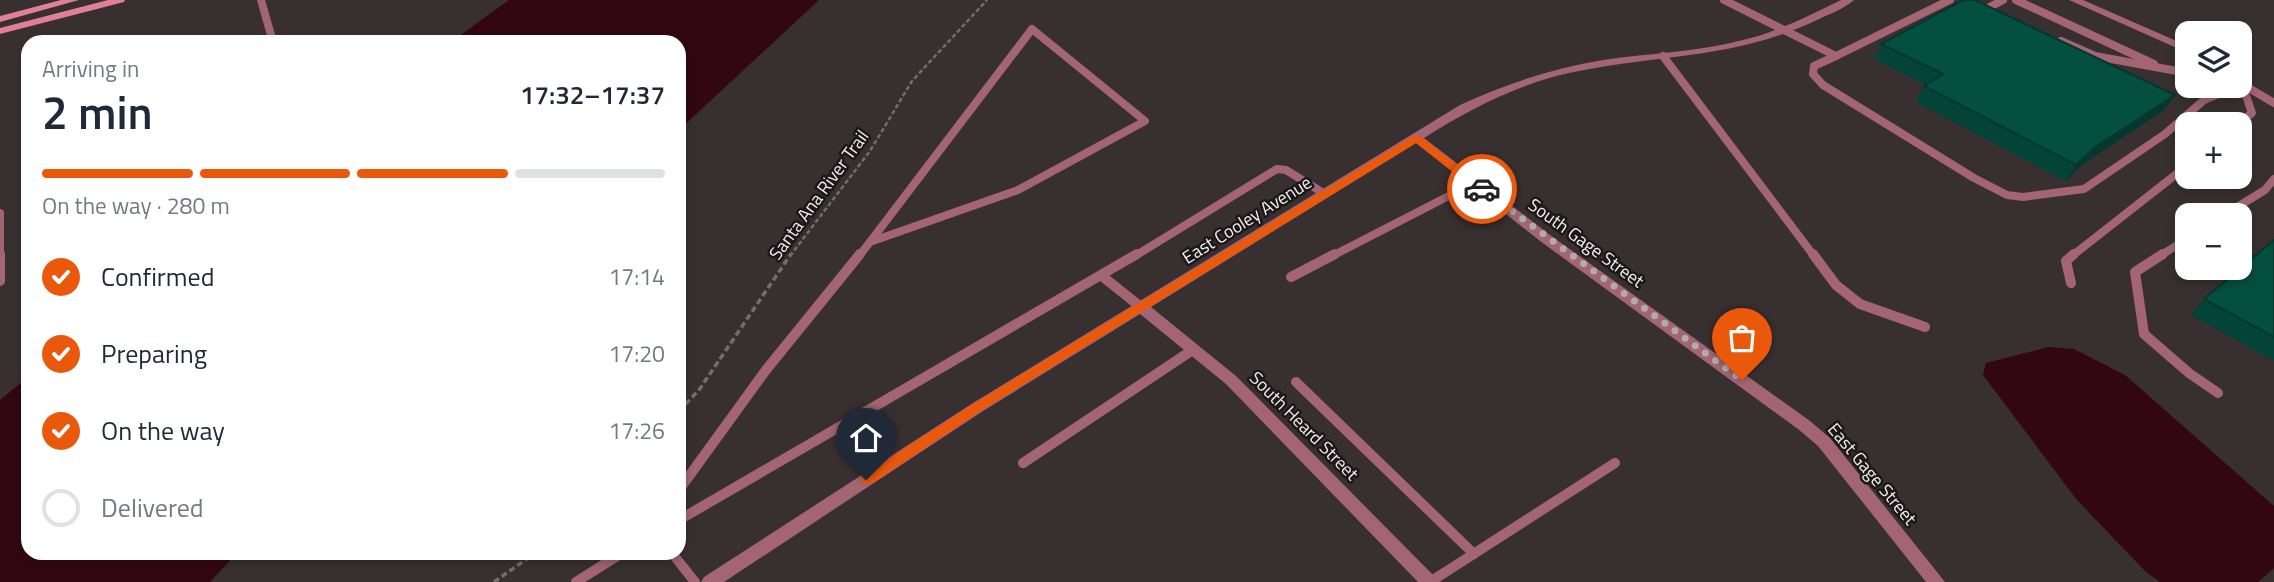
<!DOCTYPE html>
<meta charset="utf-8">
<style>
body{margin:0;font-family:"Titillium Web",sans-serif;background:#f2f2f3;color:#1f2937;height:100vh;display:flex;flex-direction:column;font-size:26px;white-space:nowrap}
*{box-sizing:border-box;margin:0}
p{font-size:23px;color:#747a83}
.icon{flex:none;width:38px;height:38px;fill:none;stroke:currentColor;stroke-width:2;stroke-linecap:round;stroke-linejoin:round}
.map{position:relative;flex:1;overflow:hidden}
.side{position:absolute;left:21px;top:35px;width:665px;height:525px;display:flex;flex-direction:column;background:#fff;border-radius:21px;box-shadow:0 4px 10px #0003}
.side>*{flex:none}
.buttons{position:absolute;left:2175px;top:21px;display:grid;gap:14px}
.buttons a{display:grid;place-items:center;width:77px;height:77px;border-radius:14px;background:#fff;box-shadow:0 4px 10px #0003;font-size:35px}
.pin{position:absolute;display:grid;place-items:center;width:60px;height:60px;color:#fff;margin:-72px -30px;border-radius:50% 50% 50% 0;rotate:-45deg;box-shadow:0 0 7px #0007}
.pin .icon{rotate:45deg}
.courier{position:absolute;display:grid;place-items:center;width:70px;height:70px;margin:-35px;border:5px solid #ea580c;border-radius:50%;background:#fff;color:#222;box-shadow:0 2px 9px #0007}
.head em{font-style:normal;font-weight:600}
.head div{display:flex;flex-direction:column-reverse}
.head{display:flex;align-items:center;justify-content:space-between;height:119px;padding:0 21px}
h1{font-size:46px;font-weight:600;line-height:52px}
.bar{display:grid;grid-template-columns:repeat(4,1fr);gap:10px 7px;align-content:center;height:84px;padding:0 21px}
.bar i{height:9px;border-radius:5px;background:#e0e1e3}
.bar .current{background:#ea580c}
.bar p{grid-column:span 4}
ol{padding:0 21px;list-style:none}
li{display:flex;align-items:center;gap:21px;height:77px}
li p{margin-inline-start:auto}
li .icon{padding:7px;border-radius:50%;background:#ea580c;color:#fff;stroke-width:4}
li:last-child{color:#747a83}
li i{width:38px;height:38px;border:4px solid #e0e1e3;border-radius:50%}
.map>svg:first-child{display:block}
</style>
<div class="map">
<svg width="2274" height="582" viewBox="0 0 2274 582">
<rect width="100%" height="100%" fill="#382f30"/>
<g fill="#320613">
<path d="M509 0H819L679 130V42H451Z"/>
<path d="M2049 347 2074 349 2125 375 2274 506V568L2258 582H2160L2146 572 2077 500 1983 375 1986 363Z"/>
<path d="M28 377V553H237L210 582H0V400Z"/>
</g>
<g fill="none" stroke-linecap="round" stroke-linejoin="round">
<path stroke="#746c6d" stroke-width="2.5" stroke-dasharray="4.5 2.5" stroke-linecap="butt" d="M790 256 870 151 912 81 987 0"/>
<g stroke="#746c6d" stroke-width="3.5" stroke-dasharray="6 3.5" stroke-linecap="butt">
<path d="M679 411 699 390 791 254"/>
<path d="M494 582 535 553"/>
</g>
<g stroke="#a26571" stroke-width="8">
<path d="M261 0 273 42"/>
<path d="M1724 0 1836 56 1950 0"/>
<path d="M2016 0 2154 64"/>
<path d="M1988 8 2003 0"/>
<path d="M1032 29 1145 121 1018 190 870 242Z"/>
<path d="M2061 41 2095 56 2188 73"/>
<path d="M1663 56 1814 256"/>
<path d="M1836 56 1814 66 1813 74 1823 85 1974 178 2007 195 2023 197 2084 189 2165 134 2204 100 2238 86"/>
<path d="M2242 84 2274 103"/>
<path d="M2238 124 2252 113 2242 84"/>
<path d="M0 213V256"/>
<path d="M2224 215 2265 190 2274 179"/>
<path d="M859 256 870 242"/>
<path d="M1135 256 1277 169 1286 170 1325 194"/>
<path d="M1332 256 1474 183"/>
<path d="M2072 256 2188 165"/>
<path d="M2160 256 2188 238"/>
</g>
<g stroke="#a26571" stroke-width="10">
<path d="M0 254V281"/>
<path d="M1813 254 1836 285 1860 304 1925 327"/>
<path d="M2163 254 2135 272 2144 334 2189 373 2218 393"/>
<path d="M1102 276 1142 308"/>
<path d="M1291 277 1335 254"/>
<path d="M2071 283 2066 261 2074 254"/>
<path d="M1296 382 1474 554"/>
<path d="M1023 463 1194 349"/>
<path d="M679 490 766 370 860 254"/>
<path d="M679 520 1137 254"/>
<path d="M672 553 695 582"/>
<path d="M576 582 622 553"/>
<path d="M1430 582 1615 463"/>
</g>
<g fill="#a26571" fill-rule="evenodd">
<path d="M1841 0H1854C1844 9 1829 14 1817 20 1733 60 1657 54 1569 73 1516 85 1470 109 1424 138L1550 235 1810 421 1830 438 1945 582H1926L1818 446 1798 429 1540 241 1416 143 1151 307 1236 376 1435 577 1438 582H1418L1226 384 1140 314 983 411 724 582H701L704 577 973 403 1460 105C1506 84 1553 68 1603 60 1651 53 1700 52 1747 39 1780 31 1810 15 1841 0Z"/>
<path d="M2069 0H2083L2188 46V53Z"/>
<path d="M2240 79 2246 82V86H2237H2240Z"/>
</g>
<g fill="#e08094" fill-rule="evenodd">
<path d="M61 0H79L0 22V16Z"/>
<path d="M108 0H125L124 2 0 34V28Z"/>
</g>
</g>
<g fill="#044438">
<path d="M1881 44 2175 95 2164 110 2083 164 2065 181 1916 102 1924 86 1926 85 1874 59Z"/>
<path d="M2274 240V361L2191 315 2204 299Z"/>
</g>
<path fill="#04372e" d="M2175 95 2164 110 2083 164 2065 181 2076 165 2094 148Z"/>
<g fill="#054f41" stroke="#04372e" stroke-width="2">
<path d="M1963 0H1975L2175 95 2094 148 2076 165 1924 86 1943 74 1881 44Z"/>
<path d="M2274 240V337L2204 299Z"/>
</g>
<path fill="#ea580c" d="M1413 136H1420L1485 186V191H1478L1416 143 982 410 871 484H862V476L973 404Z"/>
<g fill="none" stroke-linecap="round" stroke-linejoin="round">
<path stroke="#b2abac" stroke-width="7" stroke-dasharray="0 12.6" d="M1482 189 1742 380"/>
</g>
<g text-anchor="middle" stroke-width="5" stroke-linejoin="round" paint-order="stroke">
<g font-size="18" fill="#f4eeef" stroke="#1c1819">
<text transform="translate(819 195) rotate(-54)" y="6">Santa Ana River Trail</text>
<text transform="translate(1247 220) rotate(-32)" y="6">East Cooley Avenue</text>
<text transform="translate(1586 243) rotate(36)" y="6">South Gage Street</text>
<text transform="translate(1304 426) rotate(45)" y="6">South Heard Street</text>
<text transform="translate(1872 474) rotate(50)" y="6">East Gage Street</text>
</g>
</g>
</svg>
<div class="buttons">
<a><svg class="icon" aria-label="layers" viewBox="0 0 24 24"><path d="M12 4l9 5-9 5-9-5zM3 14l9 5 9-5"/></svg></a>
<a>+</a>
<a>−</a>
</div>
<div class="pin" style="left:1742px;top:380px;background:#ea580c"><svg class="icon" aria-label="bag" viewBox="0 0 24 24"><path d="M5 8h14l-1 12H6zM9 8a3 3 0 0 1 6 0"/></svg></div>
<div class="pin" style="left:866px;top:480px;background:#1f2937"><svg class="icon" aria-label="home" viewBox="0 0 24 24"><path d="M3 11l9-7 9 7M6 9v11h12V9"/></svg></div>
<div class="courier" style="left:1482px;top:189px"><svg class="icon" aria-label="car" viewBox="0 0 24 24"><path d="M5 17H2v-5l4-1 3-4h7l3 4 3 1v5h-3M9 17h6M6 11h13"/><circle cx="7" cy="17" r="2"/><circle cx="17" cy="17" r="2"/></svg></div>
<section class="side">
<div class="head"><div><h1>2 min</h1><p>Arriving in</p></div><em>17:32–17:37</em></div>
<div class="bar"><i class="current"></i><i class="current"></i><i class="current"></i><i></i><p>On the way · 280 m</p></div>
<ol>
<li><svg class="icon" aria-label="check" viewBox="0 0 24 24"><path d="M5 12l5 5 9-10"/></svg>Confirmed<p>17:14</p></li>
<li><svg class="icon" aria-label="check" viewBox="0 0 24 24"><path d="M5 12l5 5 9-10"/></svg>Preparing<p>17:20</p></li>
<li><svg class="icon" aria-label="check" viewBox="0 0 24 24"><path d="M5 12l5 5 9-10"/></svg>On the way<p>17:26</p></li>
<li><i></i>Delivered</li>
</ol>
</section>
</div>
